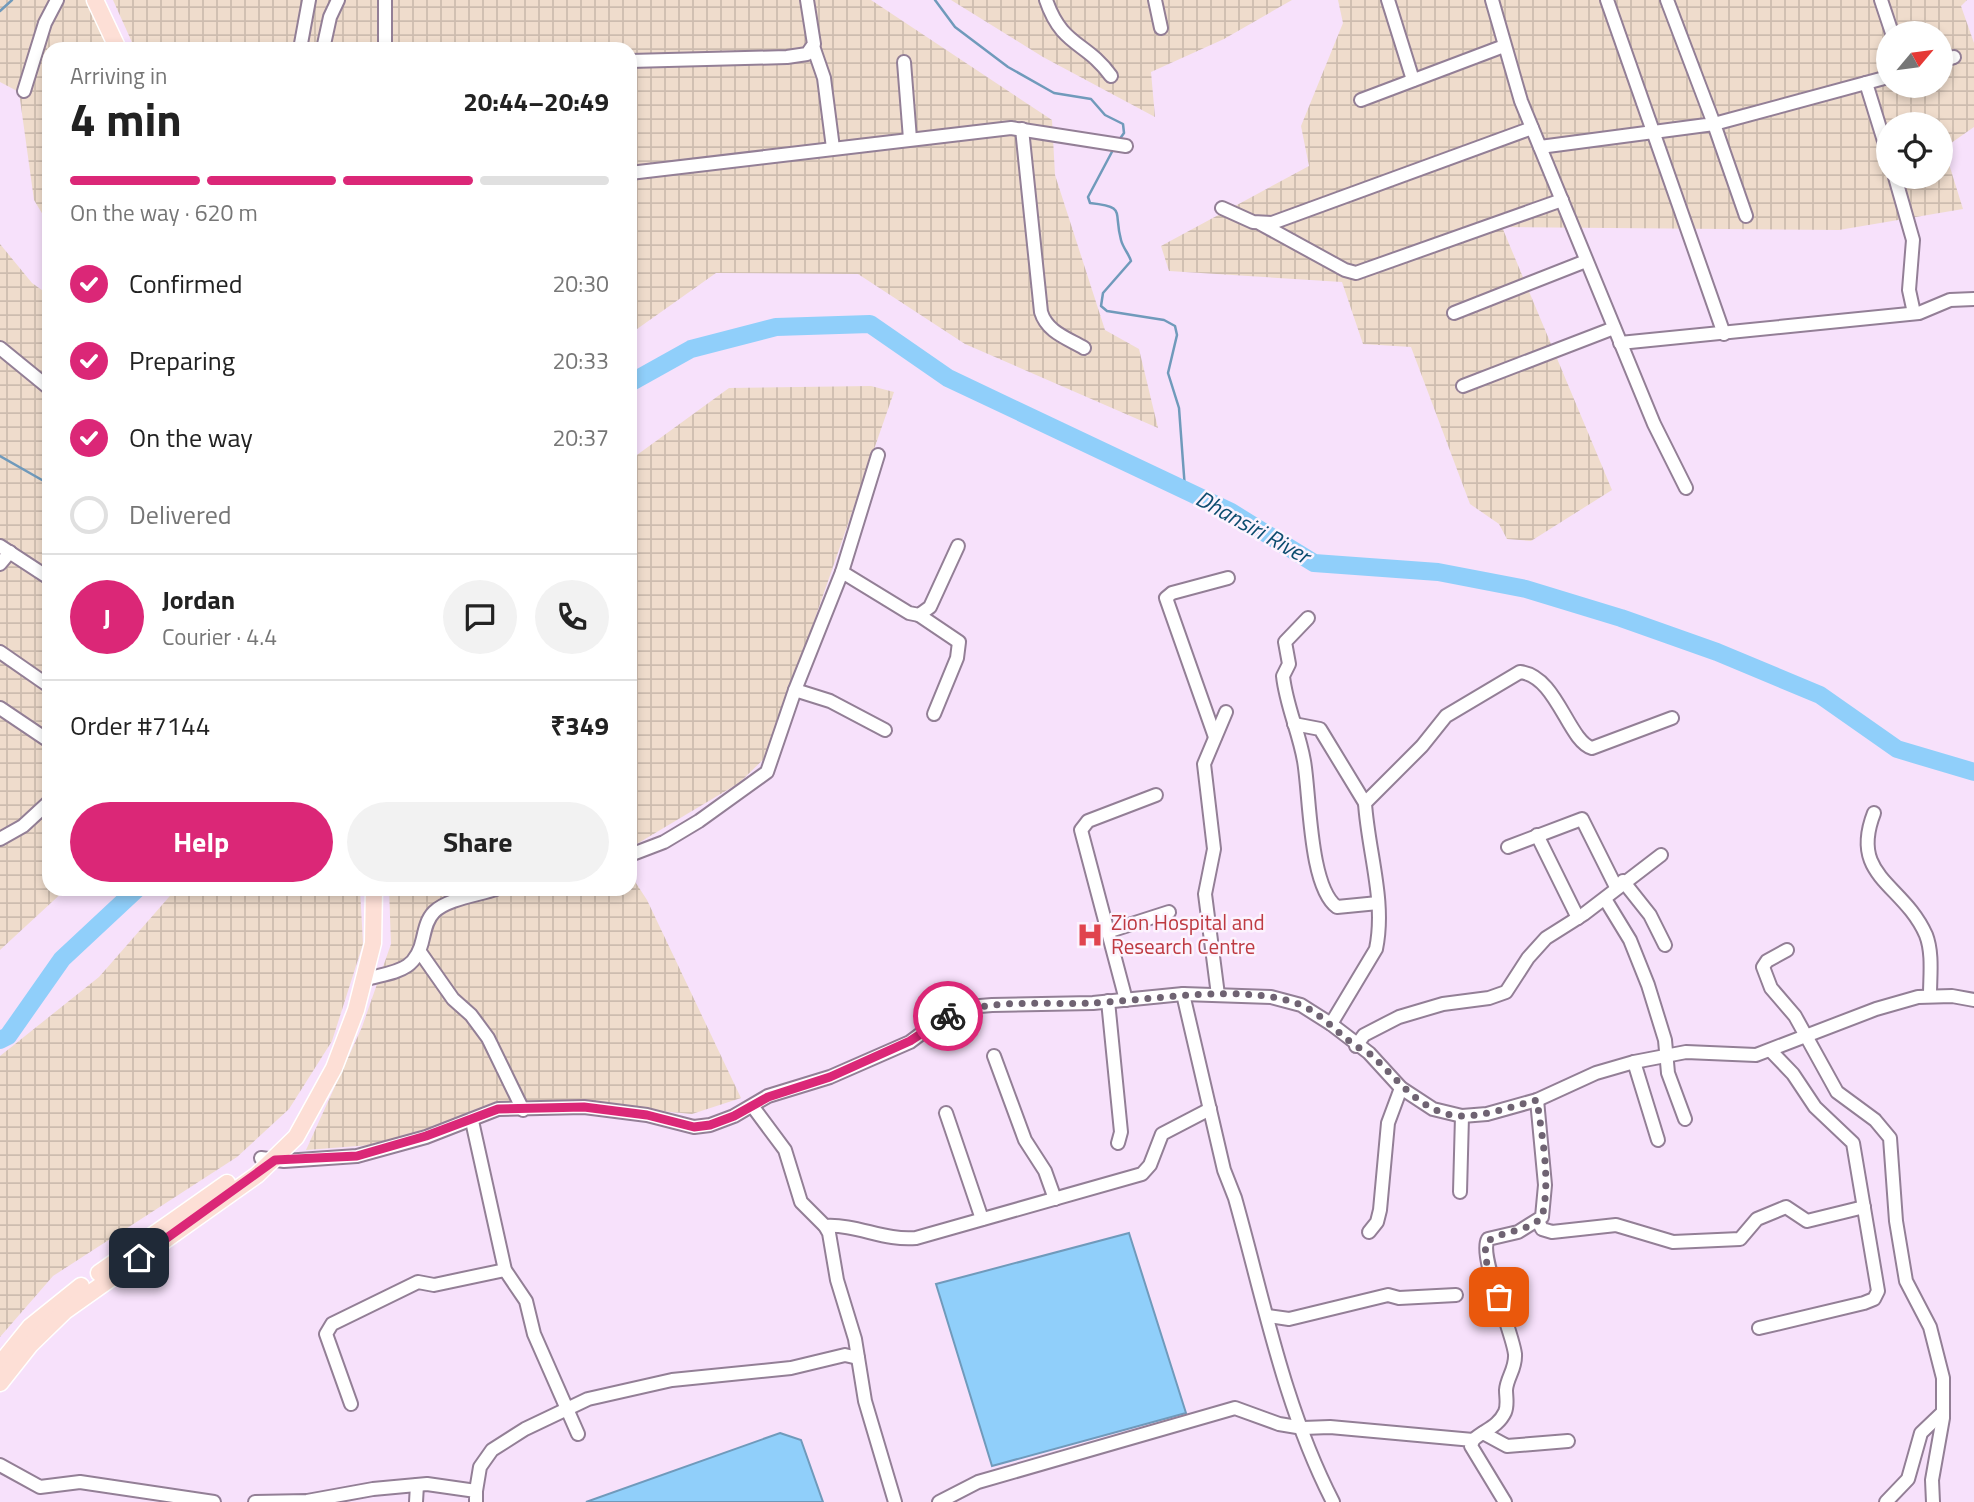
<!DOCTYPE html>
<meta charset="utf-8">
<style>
body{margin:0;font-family:"Titillium Web",sans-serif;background:#f2f2f2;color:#222;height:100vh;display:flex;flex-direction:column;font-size:26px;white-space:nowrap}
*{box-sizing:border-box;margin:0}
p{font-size:23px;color:#767676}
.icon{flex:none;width:38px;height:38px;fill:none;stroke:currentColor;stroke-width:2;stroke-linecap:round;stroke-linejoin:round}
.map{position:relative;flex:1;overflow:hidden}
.sheet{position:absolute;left:42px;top:42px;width:595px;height:854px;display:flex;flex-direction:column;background:#fff;border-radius:21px;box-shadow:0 4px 10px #0003}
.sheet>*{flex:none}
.needle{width:46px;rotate:61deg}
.tools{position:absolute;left:1876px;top:21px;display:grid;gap:14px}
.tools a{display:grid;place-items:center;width:77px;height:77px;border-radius:50%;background:#fff;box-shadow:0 4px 10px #0003;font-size:35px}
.pin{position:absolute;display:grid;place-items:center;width:60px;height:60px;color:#fff;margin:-30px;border-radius:14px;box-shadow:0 4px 10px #0006}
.courier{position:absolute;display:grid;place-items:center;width:70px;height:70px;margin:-35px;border:5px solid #db2777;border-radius:50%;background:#fff;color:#222;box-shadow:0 2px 9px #0007}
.head em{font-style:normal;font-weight:700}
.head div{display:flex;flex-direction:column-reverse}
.head{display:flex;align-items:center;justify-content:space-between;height:119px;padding:0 28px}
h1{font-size:46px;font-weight:700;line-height:52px}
.bar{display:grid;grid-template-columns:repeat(4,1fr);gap:10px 7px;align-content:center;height:84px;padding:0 28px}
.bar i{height:9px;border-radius:5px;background:#e0e0e0}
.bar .current{background:#db2777}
.bar p{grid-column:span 4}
.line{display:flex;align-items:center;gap:18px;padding:0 28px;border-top:2px solid #e0e0e0}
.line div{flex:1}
.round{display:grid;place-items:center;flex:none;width:74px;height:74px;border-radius:37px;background:#f2f2f2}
ol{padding:0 28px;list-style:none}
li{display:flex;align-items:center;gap:21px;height:77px}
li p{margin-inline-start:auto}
li .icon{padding:7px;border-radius:50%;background:#db2777;color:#fff;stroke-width:4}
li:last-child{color:#767676}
li i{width:38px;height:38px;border:4px solid #e0e0e0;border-radius:50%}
.primary-button{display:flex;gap:14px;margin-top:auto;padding:14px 28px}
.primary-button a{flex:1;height:80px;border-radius:42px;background:#db2777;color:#fff;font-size:28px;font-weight:700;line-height:80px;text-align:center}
.primary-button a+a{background:#f2f2f2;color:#222}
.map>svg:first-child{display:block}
</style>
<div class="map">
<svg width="1974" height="1502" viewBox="0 0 1974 1502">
<defs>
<pattern id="industrial-grid" width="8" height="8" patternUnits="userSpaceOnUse" patternTransform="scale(1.75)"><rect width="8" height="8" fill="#efdccc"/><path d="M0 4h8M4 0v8" fill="none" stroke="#cdbcaf"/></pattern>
</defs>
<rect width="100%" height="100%" fill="#f7e1fb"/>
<g fill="url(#industrial-grid)" fill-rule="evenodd">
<path d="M0 0H87L110 49H49V225L34 200 19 92 0 82Z"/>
<path d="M113 0H871L1052 120 1055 175 1105 330 1139 349 1158 428 965 344 858 274 716 273 630 334V49H135Z"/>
<path d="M951 0H1292L1224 39 1151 72 1155 117 1043 57Z"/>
<path d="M1338 0H1967L1961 6 1974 43V127L1944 148 1963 209 1839 230 1502 227 1612 490 1531 541 1507 539 1499 524 1470 504 1411 347 1363 344 1342 282 1169 271 1161 246 1309 166 1301 126 1343 23ZM1888 33H1941V86H1888ZM1888 124H1941V177H1888Z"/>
<path d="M0 244 32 283 49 295V889H66L0 950Z"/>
<path d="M871 386 894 392 767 756 739 783 630 848V460L729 388Z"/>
<path d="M630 874 647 900 741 1098 692 1114 586 1104H497L384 1144 306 1150 362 1027 391 944 389 889H630Z"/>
<path d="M176 889H360L363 944 332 1041 289 1109 237 1157 53 1276 0 1337V1056L99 977Z"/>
</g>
<g fill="#90cffa" stroke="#709abb" stroke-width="2">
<path d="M1129 1233 1186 1413 992 1466 936 1284Z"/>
<path d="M780 1433 801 1440 823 1502H586Z"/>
</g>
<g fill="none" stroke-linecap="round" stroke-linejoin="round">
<g stroke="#709abb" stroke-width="2.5">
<path d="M935 0 955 27 1008 67 1054 93 1091 99 1105 115 1123 124 1124 133 1119 140"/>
<path d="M0 11 12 0"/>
<path d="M1114 148 1088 197 1090 203C1127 207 1113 211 1121 240 1123 248 1129 254 1131 261L1103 293 1101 306 1107 311 1164 320 1175 326 1177 335 1168 373 1179 408 1185 489"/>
<path d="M0 456 49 484"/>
</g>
<g stroke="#90cffa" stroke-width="18">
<path d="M630 383 691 349 776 327 870 324 948 378 1231 512 1314 563 1438 572 1526 589 1621 618 1717 652 1820 695 1897 749 1974 772"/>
<path d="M0 1040 8 1036 62 959 137 889"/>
</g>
<g stroke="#937f96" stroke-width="16">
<g id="minor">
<path d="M385 0V49"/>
<path d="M1046 0C1062 47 1086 41 1111 76"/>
<path d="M1155 0 1161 28"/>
<path d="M1388 0 1413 80"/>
<path d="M1492 0 1521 101 1654 424 1686 488"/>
<path d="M1607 0 1724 334"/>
<path d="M1881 0 1892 33"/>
<path d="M300 49 309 0"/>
<path d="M323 49 330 17 338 0"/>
<path d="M814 49 824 78 833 148"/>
<path d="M630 61 787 57 807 54 814 44 807 0"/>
<path d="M1941 61 1954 57"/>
<path d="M904 62 910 139"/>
<path d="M1866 83 1888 154"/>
<path d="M24 91 45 23 57 0"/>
<path d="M1361 100 1504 46"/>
<path d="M1022 129 1041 312C1047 332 1067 338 1084 348"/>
<path d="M1540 147 1714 124 1667 0"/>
<path d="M630 173 1011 128 1126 146"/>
<path d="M1895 177 1913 240 1909 290 1914 313"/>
<path d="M1222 208 1253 222 1272 223 1532 128"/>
<path d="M1746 216 1714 124 1888 77"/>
<path d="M1261 224 1345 270 1356 273 1562 200"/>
<path d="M1454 313 1586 261"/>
<path d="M1620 343 1919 313 1950 300 1974 299"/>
<path d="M0 348 49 388"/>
<path d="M1463 386 1614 328"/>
<path d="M0 546 49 578"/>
<path d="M0 564 10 552"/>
<path d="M842 572 909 613 919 615 930 607 958 546"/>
<path d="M919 615 959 642 957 658 934 714"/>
<path d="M1308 618 1285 642 1289 664 1283 676C1286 705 1299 732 1304 761 1310 794 1309 887 1337 907L1378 903"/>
<path d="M0 652 49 686"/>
<path d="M795 690 830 701 885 730"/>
<path d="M0 708 49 741"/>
<path d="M1294 724 1320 729 1365 803"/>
<path d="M1215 737 1166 598 1172 593 1228 578"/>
<path d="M1874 813C1849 877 1903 883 1926 935 1933 953 1930 976 1930 995"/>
<path d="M1537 835 1578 918"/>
<path d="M0 839 23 826 49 802"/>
<path d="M1508 847 1582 819 1616 887"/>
<path d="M630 855 664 842 699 821 767 772 795 690 842 572 878 455"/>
<path d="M1623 881 1650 915 1665 945"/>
<path d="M1605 899 1630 940 1648 985 1665 1040 1668 1073 1685 1119"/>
<path d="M1110 931 1169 912"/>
<path d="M1787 950 1767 961 1763 967 1771 988 1795 1016 1837 1092 1875 1120 1890 1138 1896 1221 1906 1281 1930 1327 1943 1378V1418L1932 1480 1933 1502"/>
<path d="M420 952 453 999 471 1015 488 1038 523 1110"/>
<path d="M366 979C396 971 416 972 423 938 425 929 427 919 434 912 447 899 478 895 496 889"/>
<path d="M1183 994 1224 1170 1235 1198C1264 1301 1284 1407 1333 1502"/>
<path d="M1218 995 1205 894 1214 849 1204 764 1226 712"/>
<path d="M1126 1000 1081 830 1088 821 1156 795"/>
<path d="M1108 1001 1121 1132 1118 1143"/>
<path d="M1331 1024 1376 949C1386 901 1368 851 1365 803L1422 746 1446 716 1520 672C1557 676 1568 741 1592 748L1672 718"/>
<path d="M1356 1046 1364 1035 1399 1017 1443 1004 1489 998 1506 992 1528 958 1546 938 1584 914 1661 855"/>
<path d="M994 1056 1025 1140 1045 1171 1055 1199"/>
<path d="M1634 1062 1658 1140"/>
<path d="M753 1107 785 1150 801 1202 825 1226 829 1233 837 1280 855 1339 865 1401 895 1502"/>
<path d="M946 1113 982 1219"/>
<path d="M472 1121 505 1270 526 1301 534 1334 578 1434"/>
<path d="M261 1158 284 1161 357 1156 426 1137 498 1109 584 1107 647 1115 694 1127 710 1125 734 1116 768 1096 830 1077 910 1042 942 1018 968 1007 992 1005 1093 1003 1183 994 1271 997 1301 1005 1331 1024 1369 1053 1401 1088 1433 1109 1462 1116 1487 1114 1537 1100 1596 1073 1634 1062 1686 1052 1756 1055 1876 1009 1918 997 1952 996 1974 1000"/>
<path d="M1460 1192 1462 1116"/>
<path d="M1538 1221 1542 1229 1552 1232 1616 1225 1673 1242 1740 1239 1757 1219 1786 1207 1807 1221 1864 1207"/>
<path d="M825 1226C857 1224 884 1241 916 1238L1142 1174 1150 1165 1162 1134 1210 1109"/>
<path d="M1369 1232 1377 1222 1380 1210 1388 1123 1401 1088"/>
<path d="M1268 1316 1289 1319 1388 1295 1399 1298 1456 1295"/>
<path d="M1759 1328 1864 1303 1874 1299 1878 1291 1853 1143 1815 1107 1793 1074 1771 1051"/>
<path d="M351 1404 326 1334 332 1324 418 1282 434 1285 505 1270"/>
<path d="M1483 1433 1507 1446 1568 1441"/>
<path d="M1473 1440C1484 1430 1498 1427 1505 1412 1508 1405 1506 1397 1506 1390 1507 1377 1516 1369 1515 1354 1512 1329 1478 1256 1488 1239L1518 1232 1542 1217 1545 1185 1537 1100"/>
<path d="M0 1465 40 1487 80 1482 214 1502"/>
<path d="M476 1491 480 1467 492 1450 525 1429 588 1399 672 1380 791 1368 845 1355 858 1358"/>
<path d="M255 1502 307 1501 373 1489 427 1484 476 1491V1502"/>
<path d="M416 1502 417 1485"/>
<path d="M939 1502 978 1482 1235 1408 1279 1424 1303 1428 1330 1427 1473 1440 1471 1446 1505 1502"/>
<path d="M1886 1502 1908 1479 1921 1433 1943 1412"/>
</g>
</g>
<g stroke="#fff" stroke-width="19">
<g id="major">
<path d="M95 0 118 49"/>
<path d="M99 1273 227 1183"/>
<path d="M0 1364 30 1327 81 1286"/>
<path d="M0 1383 30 1345 65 1311 257 1175 296 1137 334 1068 356 1010 373 943 374 889"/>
</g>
</g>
<use href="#minor" stroke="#fff" stroke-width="12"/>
<use href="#major" stroke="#fddfd6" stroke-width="16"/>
</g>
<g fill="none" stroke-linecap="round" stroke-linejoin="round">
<path stroke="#6f6372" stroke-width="7" stroke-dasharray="0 12.6" d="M948 1016C992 998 1043 1005 1090 1003 1150 1001 1245 982 1301 1005 1323 1015 1337 1033 1356 1046 1360 1049 1366 1050 1370 1054 1398 1078 1422 1117 1465 1116 1489 1115 1513 1106 1537 1100 1542 1137 1551 1180 1542 1217 1526 1234 1493 1231 1485 1245L1487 1266 1499 1297"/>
<path stroke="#db2777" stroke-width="9" d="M139 1258 275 1160 357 1156 426 1136 498 1109 584 1107 647 1115 694 1127 710 1125 734 1116 768 1097 830 1077 910 1041 948 1016"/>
</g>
<defs>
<g id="hospital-bare" transform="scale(2.1)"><path d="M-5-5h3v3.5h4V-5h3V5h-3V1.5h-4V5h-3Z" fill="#e0444e" stroke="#fcf3fe" stroke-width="2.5" paint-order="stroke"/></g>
</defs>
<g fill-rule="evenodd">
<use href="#hospital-bare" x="1090" y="935"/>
</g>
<g text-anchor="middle" stroke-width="5" stroke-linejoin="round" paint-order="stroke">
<g font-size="21" fill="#be3a42" stroke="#fcf3fe" text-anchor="start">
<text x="1111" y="930">Zion Hospital and<tspan x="1111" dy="24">Research Centre</tspan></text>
</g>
<g font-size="23" font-style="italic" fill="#0c4c6f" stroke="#fcf3fe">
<text transform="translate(1253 527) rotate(29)" y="8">Dhansiri River</text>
</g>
</g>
</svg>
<div class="tools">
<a><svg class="needle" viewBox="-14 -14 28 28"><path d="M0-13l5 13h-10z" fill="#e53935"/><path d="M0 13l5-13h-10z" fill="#767676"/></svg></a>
<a><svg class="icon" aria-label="locate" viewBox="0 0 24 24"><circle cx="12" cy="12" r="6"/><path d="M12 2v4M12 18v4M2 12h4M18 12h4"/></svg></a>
</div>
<div class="pin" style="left:1499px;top:1297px;background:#ea580c"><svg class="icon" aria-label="bag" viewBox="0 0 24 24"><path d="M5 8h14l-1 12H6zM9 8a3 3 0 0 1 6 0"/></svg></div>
<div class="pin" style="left:139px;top:1258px;background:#1f2937"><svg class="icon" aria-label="home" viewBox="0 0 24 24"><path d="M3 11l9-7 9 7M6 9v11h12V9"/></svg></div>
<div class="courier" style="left:948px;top:1016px"><svg class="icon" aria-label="bike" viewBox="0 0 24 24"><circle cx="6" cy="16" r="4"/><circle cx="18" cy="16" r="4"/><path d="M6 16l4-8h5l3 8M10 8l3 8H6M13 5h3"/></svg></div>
<section class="sheet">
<div class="head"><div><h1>4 min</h1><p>Arriving in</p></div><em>20:44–20:49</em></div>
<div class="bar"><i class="current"></i><i class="current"></i><i class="current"></i><i></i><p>On the way · 620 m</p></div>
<ol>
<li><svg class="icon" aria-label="check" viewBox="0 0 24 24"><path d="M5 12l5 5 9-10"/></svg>Confirmed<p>20:30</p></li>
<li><svg class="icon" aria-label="check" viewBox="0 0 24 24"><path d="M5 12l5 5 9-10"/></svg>Preparing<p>20:33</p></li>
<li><svg class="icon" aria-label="check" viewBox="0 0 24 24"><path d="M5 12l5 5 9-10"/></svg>On the way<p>20:37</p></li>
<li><i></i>Delivered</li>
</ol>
<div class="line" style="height:126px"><b class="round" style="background:#db2777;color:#fff">J</b><div><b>Jordan</b><p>Courier · 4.4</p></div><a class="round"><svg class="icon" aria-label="chat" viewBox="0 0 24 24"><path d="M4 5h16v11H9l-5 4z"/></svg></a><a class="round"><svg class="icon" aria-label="phone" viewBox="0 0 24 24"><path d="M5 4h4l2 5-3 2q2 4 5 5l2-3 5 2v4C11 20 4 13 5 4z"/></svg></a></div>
<div class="line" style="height:91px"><div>Order #7144</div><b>₹349</b></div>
<div class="primary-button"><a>Help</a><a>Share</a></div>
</section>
</div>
